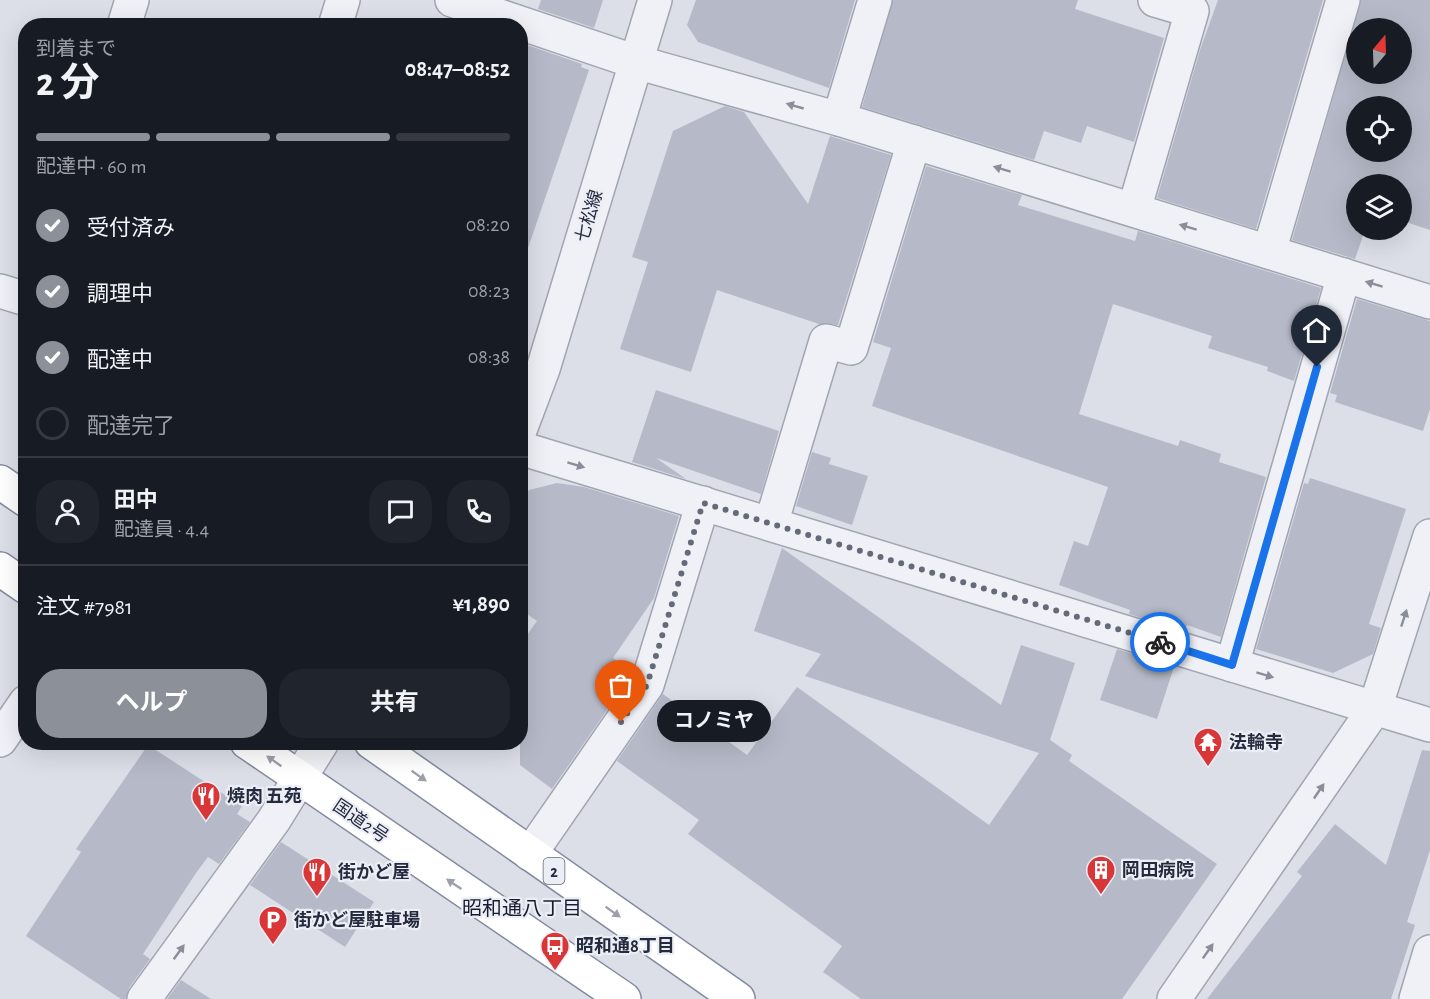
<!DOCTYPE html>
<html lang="ja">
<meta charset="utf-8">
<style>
body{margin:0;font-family:"Alegreya Sans","Noto Sans JP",sans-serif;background:#20242c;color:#f1f3f6;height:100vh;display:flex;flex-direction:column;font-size:22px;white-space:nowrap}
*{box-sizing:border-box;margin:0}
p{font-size:20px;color:#9ea1a6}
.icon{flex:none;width:33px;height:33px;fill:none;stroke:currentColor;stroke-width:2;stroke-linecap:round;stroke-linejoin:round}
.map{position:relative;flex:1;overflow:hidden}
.panel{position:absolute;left:18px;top:18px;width:510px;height:732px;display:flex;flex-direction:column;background:#171b24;border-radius:24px;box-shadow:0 6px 24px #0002}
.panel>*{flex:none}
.needle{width:39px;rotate:19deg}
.tools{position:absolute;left:1346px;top:18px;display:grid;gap:12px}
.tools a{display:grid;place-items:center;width:66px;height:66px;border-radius:50%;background:#171b24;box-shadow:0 6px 24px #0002;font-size:30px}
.pin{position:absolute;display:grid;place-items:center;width:51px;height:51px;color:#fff;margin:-62px -26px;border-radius:50% 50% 50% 0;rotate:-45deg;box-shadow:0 0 6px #0007}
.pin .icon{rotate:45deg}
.courier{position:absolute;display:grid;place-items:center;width:60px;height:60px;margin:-30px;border:4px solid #1a73e8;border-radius:50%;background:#fff;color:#222;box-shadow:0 2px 8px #0007}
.bubble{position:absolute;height:42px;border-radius:21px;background:#171b24;box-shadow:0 6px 24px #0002;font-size:20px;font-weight:700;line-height:42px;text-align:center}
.head em{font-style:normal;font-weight:700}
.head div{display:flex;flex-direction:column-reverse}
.head{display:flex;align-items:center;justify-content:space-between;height:102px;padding:0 18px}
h1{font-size:39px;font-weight:700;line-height:45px}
.bar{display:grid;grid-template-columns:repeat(4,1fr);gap:9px 6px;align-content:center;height:72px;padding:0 18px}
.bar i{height:8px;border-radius:4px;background:#363941}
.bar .on{background:#8c9099}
.bar p{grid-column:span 4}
.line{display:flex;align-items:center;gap:15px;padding:0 18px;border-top:2px solid #363941}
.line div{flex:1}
.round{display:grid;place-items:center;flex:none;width:63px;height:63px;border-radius:24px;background:#20242c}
ol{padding:0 18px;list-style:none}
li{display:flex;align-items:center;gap:18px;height:66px}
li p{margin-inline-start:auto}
li .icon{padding:6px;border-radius:50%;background:#8c9099;color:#fff;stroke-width:4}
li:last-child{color:#9ea1a6}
li i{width:33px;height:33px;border:3px solid #363941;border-radius:50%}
.action{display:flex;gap:12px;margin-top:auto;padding:12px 18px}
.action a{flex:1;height:69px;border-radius:24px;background:#8c9099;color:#fff;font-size:24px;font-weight:700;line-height:69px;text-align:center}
.action a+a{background:#20242c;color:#f1f3f6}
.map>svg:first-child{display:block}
</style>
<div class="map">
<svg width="1430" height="999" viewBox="0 0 1430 999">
<rect width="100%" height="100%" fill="#dcdfe8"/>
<g fill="#b6bac8" fill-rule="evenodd">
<path d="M541 0H603L594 28 538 9Z"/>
<path d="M696 0H855L829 88 698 42 687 25Z"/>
<path d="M893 0H1078L1075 9 1164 38 1134 142 1087 126 1081 143 1044 131 1034 160 862 107Z"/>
<path d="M1218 0H1323L1256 229 1157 198 1200 50Z"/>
<path d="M1361 0H1430V230L1403 221 1401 224V184H1356V230H1365L1355 259 1292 240ZM1356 28H1401V74H1356ZM1356 106H1401V152H1356Z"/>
<path d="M527 45 582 64 581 67 589 70 528 248 520 247V65Z"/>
<path d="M725 106 744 112 808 204 830 136 891 155 838 325 819 324 717 290 691 372 620 349 648 262 632 257 673 131Z"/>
<path d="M926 166 1022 195 1018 205 1135 241 1138 231 1321 288 1294 381 1267 371 1268 367 1208 348 1212 336 1113 304 1079 414 1178 446 1180 440 1221 454 1219 462 1266 477 1221 637 1187 625 1185 631 1129 614 1130 610 1059 585 1074 541 1088 546 1108 487 872 406 891 348 873 342Z"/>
<path d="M1357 299 1430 321V409L1423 431 1335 402 1337 395 1330 393Z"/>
<path d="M656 390 779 431 761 494 656 458 686 479 632 462Z"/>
<path d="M812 452 831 458 829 464 868 476 852 525 796 506Z"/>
<path d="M1310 478 1406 509 1369 624 1381 628 1373 654 1333 673 1256 649 1304 483 1308 484Z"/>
<path d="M557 483 584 487 679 516 654 598 613 658 632 672 630 677 552 789 520 765V645L537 621 520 609V504L529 490Z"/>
<path d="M782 548 1001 705 1021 645 1075 663 1050 740 1072 755 1069 761 1217 864 1122 999H861L823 972 842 946 688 834 699 820 617 761 663 694 747 755 797 687 989 825 1039 753 805 676 821 654 754 631Z"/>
<path d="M1117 649 1174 667 1157 719 1100 700Z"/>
<path d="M148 745 242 806 237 814 250 822 219 864 208 857 196 873 143 954 150 959 129 988 126 999H121L26 936 81 852 76 849Z"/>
<path d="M1422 750 1430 751V850L1407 922 1415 925 1391 999H1207L1302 876 1297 872 1335 824 1386 865Z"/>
<path d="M281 842 374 902 345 947 250 885Z"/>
<path d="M181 980 211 999H167Z"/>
</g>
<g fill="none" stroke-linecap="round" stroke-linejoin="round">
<g stroke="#a1a5b2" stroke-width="36">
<g id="minor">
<path d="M452 0 636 62 839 119 1430 302"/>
<path d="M124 26 132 0"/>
<path d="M335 26 343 0"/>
<path d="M839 119 875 0"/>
<path d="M1134 210 1192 11 1155 0"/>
<path d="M1269 252 1343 0"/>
<path d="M0 291 26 299"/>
<path d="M520 430 543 369 655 0"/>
<path d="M520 448 1430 725"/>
<path d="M771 524 826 341 851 348 914 142"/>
<path d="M1232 665 1344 275"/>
<path d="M0 740 26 702"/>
<path d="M530 854 647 685 703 503"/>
<path d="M144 999 274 820 322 742"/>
<path d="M1174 999 1375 708 1430 536"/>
<path d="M1416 999 1430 952"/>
</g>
</g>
<g stroke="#838aa0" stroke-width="36">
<g id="highway">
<path d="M0 482 26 500"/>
<path d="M0 569 26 587"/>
<path d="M247 742 624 999"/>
<path d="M371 742 738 999"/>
</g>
</g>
<use href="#minor" stroke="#eff1f6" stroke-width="33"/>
<use href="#highway" stroke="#fff" stroke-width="33"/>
</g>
<defs><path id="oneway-solid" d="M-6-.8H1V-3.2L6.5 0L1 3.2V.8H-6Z" transform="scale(1.5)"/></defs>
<g fill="#8a8e9a">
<use href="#oneway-solid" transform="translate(795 106) rotate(-164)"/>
<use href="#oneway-solid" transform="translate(1002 169) rotate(-163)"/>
<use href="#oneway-solid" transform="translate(1188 227) rotate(-163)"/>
<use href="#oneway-solid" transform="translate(1374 284) rotate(-163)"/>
<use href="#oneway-solid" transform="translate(576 465) rotate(17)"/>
<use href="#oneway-solid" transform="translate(1404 618) rotate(-72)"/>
<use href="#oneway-solid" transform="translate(1265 675) rotate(17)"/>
<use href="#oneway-solid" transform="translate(1319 791) rotate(-56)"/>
<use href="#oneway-solid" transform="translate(1208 951) rotate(-55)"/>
<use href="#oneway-solid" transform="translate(179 952) rotate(-54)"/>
</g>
<g fill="#9da0a9">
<use href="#oneway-solid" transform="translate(274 761) rotate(-145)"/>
<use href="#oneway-solid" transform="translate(419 776) rotate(35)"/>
<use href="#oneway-solid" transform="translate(454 884) rotate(-146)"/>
<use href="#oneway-solid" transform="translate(613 912) rotate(35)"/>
</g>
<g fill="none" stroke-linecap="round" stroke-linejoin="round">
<path stroke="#656a7a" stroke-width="6" stroke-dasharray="0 10.8" d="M621 722 647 685 703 503 1160 642"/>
<path stroke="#1a73e8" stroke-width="8" d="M1160 642 1232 665 1317 367"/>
</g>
<defs>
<g id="temple-pin" transform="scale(1.5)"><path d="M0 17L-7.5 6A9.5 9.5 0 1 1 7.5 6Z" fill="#d93638" stroke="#eceef5"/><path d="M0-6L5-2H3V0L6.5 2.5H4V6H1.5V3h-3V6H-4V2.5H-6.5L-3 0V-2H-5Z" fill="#fff"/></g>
<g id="restaurant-pin" transform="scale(1.5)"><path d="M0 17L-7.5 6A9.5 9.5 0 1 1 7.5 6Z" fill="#d93638" stroke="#eceef5"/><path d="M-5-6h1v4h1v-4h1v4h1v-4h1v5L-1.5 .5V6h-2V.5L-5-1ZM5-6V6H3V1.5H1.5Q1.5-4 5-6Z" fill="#fff"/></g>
<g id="building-pin" transform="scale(1.5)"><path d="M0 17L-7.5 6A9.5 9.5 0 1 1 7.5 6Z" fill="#d93638" stroke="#eceef5"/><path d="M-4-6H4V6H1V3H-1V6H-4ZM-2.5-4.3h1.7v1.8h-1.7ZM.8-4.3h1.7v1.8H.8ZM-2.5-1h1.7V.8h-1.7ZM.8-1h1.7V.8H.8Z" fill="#fff"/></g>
<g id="parking-pin" transform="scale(1.5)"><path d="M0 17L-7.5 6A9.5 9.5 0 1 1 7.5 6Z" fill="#d93638" stroke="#eceef5"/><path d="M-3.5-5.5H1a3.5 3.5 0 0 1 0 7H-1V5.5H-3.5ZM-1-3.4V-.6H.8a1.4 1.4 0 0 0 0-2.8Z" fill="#fff"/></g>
<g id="bus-pin" transform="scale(1.5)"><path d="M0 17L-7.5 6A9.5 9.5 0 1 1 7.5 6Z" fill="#d93638" stroke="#eceef5"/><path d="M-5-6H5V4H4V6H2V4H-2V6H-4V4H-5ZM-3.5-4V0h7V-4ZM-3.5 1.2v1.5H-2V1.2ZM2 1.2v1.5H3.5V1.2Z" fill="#fff"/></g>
</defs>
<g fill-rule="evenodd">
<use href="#temple-pin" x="1208" y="742"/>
<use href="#restaurant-pin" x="206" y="796"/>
<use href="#building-pin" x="1101" y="870"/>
<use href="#restaurant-pin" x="317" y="872"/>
<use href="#parking-pin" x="273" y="920"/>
<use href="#bus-pin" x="555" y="946"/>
</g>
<g text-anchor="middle" stroke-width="4.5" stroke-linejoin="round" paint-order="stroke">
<rect fill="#eceef5" stroke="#616676" stroke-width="1.5" x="543.5" y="858" width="21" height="26" rx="4.5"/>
<g font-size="16" font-weight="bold" fill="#252b3f">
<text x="554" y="877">2</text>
</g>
<g font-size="18" fill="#252b3f" stroke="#eceef5">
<text transform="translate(589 216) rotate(-73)" y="6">七松線</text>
<text transform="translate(361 821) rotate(34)" y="6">国道2号</text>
</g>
<g font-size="18" font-weight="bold" fill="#252b3f" stroke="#eceef5" text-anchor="start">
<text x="1229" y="748">法輪寺</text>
<text x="227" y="802">焼肉 五苑</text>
<text x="1122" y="876">岡田病院</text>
<text x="338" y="878">街かど屋</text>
<text x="294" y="926">街かど屋駐車場</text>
<text x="576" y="952">昭和通8丁目</text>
</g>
<g font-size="20" fill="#171c30" stroke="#eceef5">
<text x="522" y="915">昭和通八丁目</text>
</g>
</g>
</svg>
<div class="tools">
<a><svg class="needle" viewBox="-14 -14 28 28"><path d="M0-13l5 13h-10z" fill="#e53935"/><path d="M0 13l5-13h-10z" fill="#9ea1a6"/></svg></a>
<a><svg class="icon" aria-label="locate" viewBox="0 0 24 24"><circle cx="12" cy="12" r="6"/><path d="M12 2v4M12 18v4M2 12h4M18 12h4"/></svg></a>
<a><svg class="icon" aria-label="layers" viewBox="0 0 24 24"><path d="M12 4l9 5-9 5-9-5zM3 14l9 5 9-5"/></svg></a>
</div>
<div class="pin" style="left:621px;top:722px;background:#ea580c"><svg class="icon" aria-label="bag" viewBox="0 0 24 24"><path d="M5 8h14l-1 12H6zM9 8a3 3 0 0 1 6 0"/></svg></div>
<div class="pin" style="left:1317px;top:367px;background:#1f2937"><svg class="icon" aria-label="home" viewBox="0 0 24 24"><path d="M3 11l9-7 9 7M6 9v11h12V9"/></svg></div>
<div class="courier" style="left:1160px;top:642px"><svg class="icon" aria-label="bike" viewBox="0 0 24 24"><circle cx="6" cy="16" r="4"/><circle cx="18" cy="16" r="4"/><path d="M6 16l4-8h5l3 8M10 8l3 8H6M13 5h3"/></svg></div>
<div class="bubble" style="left:657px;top:700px;width:114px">コノミヤ</div>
<section class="panel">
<div class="head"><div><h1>2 分</h1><p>到着まで</p></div><em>08:47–08:52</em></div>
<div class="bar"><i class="on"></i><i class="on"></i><i class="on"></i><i></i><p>配達中 · 60 m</p></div>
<ol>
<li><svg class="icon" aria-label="check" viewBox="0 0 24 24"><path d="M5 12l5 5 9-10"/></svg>受付済み<p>08:20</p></li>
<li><svg class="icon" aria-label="check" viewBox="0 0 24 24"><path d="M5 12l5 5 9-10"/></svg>調理中<p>08:23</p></li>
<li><svg class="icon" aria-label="check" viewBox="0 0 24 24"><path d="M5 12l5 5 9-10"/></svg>配達中<p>08:38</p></li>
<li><i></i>配達完了</li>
</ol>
<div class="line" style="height:108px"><a class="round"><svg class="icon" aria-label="person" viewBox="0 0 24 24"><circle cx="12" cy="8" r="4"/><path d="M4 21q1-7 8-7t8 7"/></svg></a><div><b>田中</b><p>配達員 · 4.4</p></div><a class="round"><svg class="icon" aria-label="chat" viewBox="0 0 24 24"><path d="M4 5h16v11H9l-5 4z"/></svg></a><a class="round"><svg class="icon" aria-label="phone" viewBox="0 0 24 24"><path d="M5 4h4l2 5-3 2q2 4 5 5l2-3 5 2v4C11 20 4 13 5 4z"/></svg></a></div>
<div class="line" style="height:78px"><div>注文 #7981</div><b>¥1,890</b></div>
<div class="action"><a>ヘルプ</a><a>共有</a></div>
</section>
</div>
